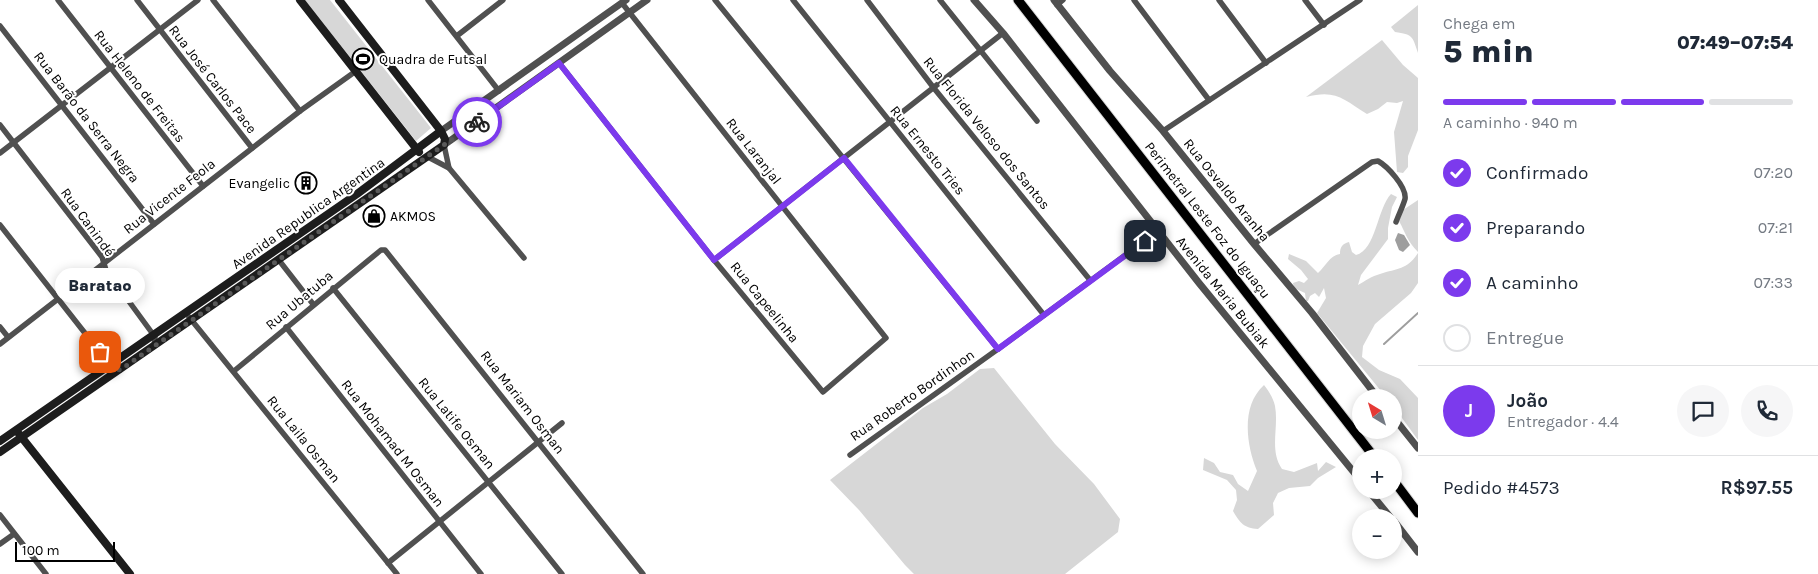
<!DOCTYPE html>
<html lang="pt">
<meta charset="utf-8">
<style>
body{margin:0;font-family:Karla,sans-serif;background:#f6f6f7;color:#1f2937;height:100vh;display:flex;flex-direction:column;font-size:19px;white-space:nowrap}
*{box-sizing:border-box;margin:0}
p{font-size:16px;color:#747a83}
.icon{flex:none;width:28px;height:28px;fill:none;stroke:currentColor;stroke-width:2;stroke-linecap:round;stroke-linejoin:round}
.map{position:relative;flex:1;overflow:hidden}
.panel{display:flex;flex-direction:column;background:#fff;width:400px}
.panel>*{flex:none}
.needle{width:32px;rotate:322deg}
.tools{position:absolute;left:1352px;top:389px;display:grid;gap:10px}
.tools a{display:grid;place-items:center;width:50px;height:50px;border-radius:50%;background:#fff;box-shadow:0 2px 12px #0003;font-size:25px}
.scale{position:absolute;left:15px;bottom:12px;width:100px;box-sizing:border-box;padding-left:5px;border:2px solid #000;border-top:0;font-size:14px;line-height:18px;white-space:nowrap;color:#000;-webkit-text-stroke:4px #fff;paint-order:stroke}
.pin{position:absolute;display:grid;place-items:center;width:42px;height:42px;color:#fff;margin:-21px;border-radius:10px;box-shadow:0 2px 8px #0006}
.courier{position:absolute;display:grid;place-items:center;width:50px;height:50px;margin:-25px;border:4px solid #7c3aed;border-radius:50%;background:#fff;color:#222;box-shadow:0 1px 6px #0007}
.bubble{position:absolute;height:35px;border-radius:18px;background:#fff;box-shadow:0 2px 12px #0003;font-size:16px;font-weight:800;line-height:35px;text-align:center}
.overview em{font-style:normal;font-weight:800}
.overview div{display:flex;flex-direction:column-reverse}
.overview{display:flex;align-items:center;justify-content:space-between;height:85px;padding:0 25px}
h1{font-size:32px;font-weight:800;line-height:38px}
.bar{display:grid;grid-template-columns:repeat(4,1fr);gap:8px 5px;align-content:center;height:60px;padding:0 25px}
.bar i{height:6px;border-radius:4px;background:#e0e1e3}
.bar .selected{background:#7c3aed}
.bar p{grid-column:span 4}
.line{display:flex;align-items:center;gap:12px;padding:0 25px;border-top:1px solid #e0e1e3}
.line div{flex:1}
.round{display:grid;place-items:center;flex:none;width:52px;height:52px;border-radius:26px;background:#f6f6f7}
ol{padding:0 25px;list-style:none}
li{display:flex;align-items:center;gap:15px;height:55px}
li p{margin-inline-start:auto}
li .icon{padding:5px;border-radius:50%;background:#7c3aed;color:#fff;stroke-width:4}
li:last-child{color:#747a83}
li i{width:28px;height:28px;border:2px solid #e0e1e3;border-radius:50%}
main{display:flex;flex:1;min-height:0}
.map>svg:first-child{display:block}
</style>
<main>
<div class="map">
<svg width="1418" height="574" viewBox="0 0 1418 574">
<rect width="100%" height="100%" fill="#fff"/>
<g fill="#d7d7d7">
<path d="M305 0H330L431 128 416 141Z"/>
<path d="M1418 5V53C1412 35 1413 35 1395 32L1391 27Z"/>
<path d="M1382 40 1403 65 1418 78V130L1408 156V167L1403 173 1397 172 1394 132 1403 101 1397 103 1387 102 1378 109 1367 114C1343 99 1336 89 1306 97Z"/>
<path d="M1391 194 1397 197 1392 207 1388 228V239L1361 275 1358 285C1365 281 1372 276 1380 274 1398 268 1407 270 1418 253V283L1411 293 1375 324 1363 346 1362 357 1379 370 1400 379 1418 398V440L1394 407V398L1386 397 1317 313 1326 298 1324 288 1319 297 1315 293 1310 296 1308 301H1306L1305 293 1294 288 1293 283 1299 281 1304 283 1308 279 1301 270 1288 259 1289 254 1306 261 1318 273C1326 266 1329 256 1340 254 1340 247 1342 244 1349 242L1352 252 1356 255C1376 250 1377 209 1391 194Z"/>
<path d="M1418 200V252C1407 241 1406 234 1399 221L1403 210Z"/>
<path d="M994 368 1055 444 1094 484 1120 519 1118 532 1065 574H914L905 565 859 510 830 480 923 408 947 394 980 369Z"/>
<path d="M1264 385C1269 391 1273 398 1275 406 1279 428 1269 450 1282 469L1294 472 1317 463 1318 471 1326 462 1336 467 1318 478 1310 486 1289 488 1278 493 1273 503 1274 515 1258 529C1244 528 1240 523 1233 511L1237 500 1236 490 1227 480 1203 470 1204 458 1214 463 1220 472 1233 475 1238 484 1248 491 1257 471C1246 444 1241 406 1264 385Z"/>
</g>
<path fill="#9e9e9e" d="M1398 233 1404 235 1410 245 1403 252 1399 250 1395 240Z"/>
<g fill="none" stroke-linecap="round" stroke-linejoin="round">
<path stroke="#9e9e9e" stroke-width="2" d="M1384 344 1418 313"/>
<g stroke="#dbdbdb" stroke-width="11">
<g id="trunk">
<path d="M1018 0 1375 458"/>
<path d="M1394 481 1418 513"/>
</g>
</g>
<g stroke="#505050" stroke-width="5.5">
<path d="M58 0 203 186"/>
<path d="M137 0 252 148"/>
<path d="M213 0 300 111"/>
<path d="M428 0 499 91"/>
<path d="M715 0 998 349"/>
<path d="M793 0 1044 315"/>
<path d="M867 0 933 87 1090 280"/>
<path d="M940 0 1037 121"/>
<path d="M1134 0 1209 100"/>
<path d="M1219 0 1266 63"/>
<path d="M1305 0 1324 25"/>
<path d="M1057 5 1063 0"/>
<path d="M0 26 154 224"/>
<path d="M458 35 503 0"/>
<path d="M559 63 714 260 823 392 886 338 622 3"/>
<path d="M0 125 102 257 106 270 155 337 154 346"/>
<path d="M1163 131 1360 0"/>
<path d="M444 145 449 168"/>
<path d="M0 153 198 0"/>
<path d="M428 157 449 168 524 258"/>
<path d="M0 225 110 365 114 369 120 370"/>
<path d="M1254 244 1372 162 1378 161C1387 166 1407 187 1405 199 1403 206 1399 214 1396 222"/>
<path d="M278 259 313 304"/>
<path d="M714 260 1003 33"/>
<path d="M333 288 562 574"/>
<path d="M189 317 397 574"/>
<path d="M0 327 8 337"/>
<path d="M286 327 481 574"/>
<path d="M0 344 300 111 356 71"/>
<path d="M234 371 381 250H385L643 574"/>
<path d="M850 455 998 349 1158 231"/>
<path d="M0 515 46 574"/>
<path d="M0 544 14 534"/>
<path d="M388 563 562 423"/>
</g>
<g stroke="#505050" stroke-width="7">
<path d="M974 0 1003 33 1199 283 1361 481"/>
<path d="M1054 0 1110 71 1163 131 1254 244 1312 313 1378 398"/>
<path d="M441 131 626 0"/>
<path d="M444 145 647 0"/>
<path d="M1394 418 1418 448"/>
<path d="M1368 490 1391 518"/>
<path d="M1394 521 1418 552"/>
</g>
<g stroke="#1d1d1d" stroke-width="8">
<path d="M300 0 419 152"/>
<path d="M19 434 130 574"/>
<path d="M0 441 357 194 441 131"/>
<path d="M0 452 444 145 445 139 441 131 339 0"/>
</g>
<use href="#trunk" stroke="#000" stroke-width="9"/>
</g>
<g fill="none" stroke-linecap="round" stroke-linejoin="round">
<path stroke="#595959" stroke-width="5" stroke-dasharray="0 9" d="M100 352 113 368 120 370 477 122"/>
<path stroke="#7c3aed" stroke-width="6" d="M477 122 559 63 714 260 844 158 998 349 1145 241"/>
</g>
<defs>
<g id="stadium-ring" transform="scale(1.125)"><circle r="9.5" fill="#fff" stroke="#000" stroke-width="1.5"/><path d="M0-5a6.5 5 0 1 0 0 10a6.5 5 0 1 0 0-10ZM-3.5-1.8h7v3.6h-7Z" fill="#000"/></g>
<g id="building-ring" transform="scale(1.125)"><circle r="9.5" fill="#fff" stroke="#000" stroke-width="1.5"/><path d="M-4-6H4V6H1V3H-1V6H-4ZM-2.5-4.3h1.7v1.8h-1.7ZM.8-4.3h1.7v1.8H.8ZM-2.5-1h1.7V.8h-1.7ZM.8-1h1.7V.8H.8Z" fill="#000"/></g>
<g id="shop-ring" transform="scale(1.125)"><circle r="9.5" fill="#fff" stroke="#000" stroke-width="1.5"/><path d="M-5-2.5h2.3a2.7 3.5 0 0 1 5.4 0H5L5.5 6h-11ZM-1.5-2.5h3a1.5 2.3 0 0 0-3 0Z" fill="#000"/></g>
</defs>
<g fill-rule="evenodd">
<use href="#stadium-ring" x="363" y="59"/>
<use href="#building-ring" x="306" y="183"/>
<use href="#shop-ring" x="374" y="216"/>
</g>
<g text-anchor="middle" stroke-width="4" stroke-linejoin="round" paint-order="stroke">
<g font-size="14" fill="#000" stroke="#fff" text-anchor="start">
<text x="379" y="64">Quadra de Futsal</text>
<text x="290" y="188" text-anchor="end">Evangelic</text>
<text x="390" y="221">AKMOS</text>
</g>
<g font-size="14" fill="#000" stroke="#fff">
<text transform="translate(213 79) rotate(52)" y="5">Rua José Carlos Pace</text>
<text transform="translate(140 86) rotate(52)" y="5">Rua Heleno de Freitas</text>
<text transform="translate(87 117) rotate(52)" y="5">Rua Barão da Serra Negra</text>
<text transform="translate(987 133) rotate(51)" y="5">Rua Florida Veloso dos Santos</text>
<text transform="translate(928 150) rotate(51)" y="5">Rua Ernesto Tries</text>
<text transform="translate(754 151) rotate(52)" y="5">Rua Laranjal</text>
<text transform="translate(1227 190) rotate(51)" y="5">Rua Osvaldo Aranha</text>
<text transform="translate(169 196) rotate(-38)" y="5">Rua Vicente Feola</text>
<text transform="translate(308 213) rotate(-35)" y="5">Avenida Republica Argentina</text>
<text transform="translate(1208 220) rotate(52)" y="5">Perimetral Leste Foz do Iguaçu</text>
<text transform="translate(88 222) rotate(54)" y="5">Rua Canindé</text>
<text transform="translate(1223 292) rotate(51)" y="5">Avenida Maria Bubiak</text>
<text transform="translate(299 300) rotate(-40)" y="5">Rua Ubatuba</text>
<text transform="translate(765 302) rotate(51)" y="5">Rua Capeelinha</text>
<text transform="translate(912 395) rotate(-35)" y="5">Rua Roberto Bordinhon</text>
<text transform="translate(523 402) rotate(52)" y="5">Rua Mariam Osman</text>
<text transform="translate(457 423) rotate(51)" y="5">Rua Latife Osman</text>
<text transform="translate(304 439) rotate(51)" y="5">Rua Laila Osman</text>
<text transform="translate(393 443) rotate(52)" y="5">Rua Mohamad M Osman</text>
</g>
</g>
</svg>
<div class="tools">
<a><svg class="needle" viewBox="-14 -14 28 28"><path d="M0-13l5 13h-10z" fill="#e53935"/><path d="M0 13l5-13h-10z" fill="#747a83"/></svg></a>
<a>+</a>
<a>−</a>
</div>
<div class="scale">100 m</div>
<div class="pin" style="left:100px;top:352px;background:#ea580c"><svg class="icon" aria-label="bag" viewBox="0 0 24 24"><path d="M5 8h14l-1 12H6zM9 8a3 3 0 0 1 6 0"/></svg></div>
<div class="pin" style="left:1145px;top:241px;background:#1f2937"><svg class="icon" aria-label="home" viewBox="0 0 24 24"><path d="M3 11l9-7 9 7M6 9v11h12V9"/></svg></div>
<div class="courier" style="left:477px;top:122px"><svg class="icon" aria-label="bike" viewBox="0 0 24 24"><circle cx="6" cy="16" r="4"/><circle cx="18" cy="16" r="4"/><path d="M6 16l4-8h5l3 8M10 8l3 8H6M13 5h3"/></svg></div>
<div class="bubble" style="left:55px;top:268px;width:90px">Baratao</div>
</div>
<section class="panel">
<div class="overview"><div><h1>5 min</h1><p>Chega em</p></div><em>07:49–07:54</em></div>
<div class="bar"><i class="selected"></i><i class="selected"></i><i class="selected"></i><i></i><p>A caminho · 940 m</p></div>
<ol>
<li><svg class="icon" aria-label="check" viewBox="0 0 24 24"><path d="M5 12l5 5 9-10"/></svg>Confirmado<p>07:20</p></li>
<li><svg class="icon" aria-label="check" viewBox="0 0 24 24"><path d="M5 12l5 5 9-10"/></svg>Preparando<p>07:21</p></li>
<li><svg class="icon" aria-label="check" viewBox="0 0 24 24"><path d="M5 12l5 5 9-10"/></svg>A caminho<p>07:33</p></li>
<li><i></i>Entregue</li>
</ol>
<div class="line" style="height:90px"><b class="round" style="background:#7c3aed;color:#fff">J</b><div><b>João</b><p>Entregador · 4.4</p></div><a class="round"><svg class="icon" aria-label="chat" viewBox="0 0 24 24"><path d="M4 5h16v11H9l-5 4z"/></svg></a><a class="round"><svg class="icon" aria-label="phone" viewBox="0 0 24 24"><path d="M5 4h4l2 5-3 2q2 4 5 5l2-3 5 2v4C11 20 4 13 5 4z"/></svg></a></div>
<div class="line" style="height:65px"><div>Pedido #4573</div><b>R$97.55</b></div>
</section>
</main>
